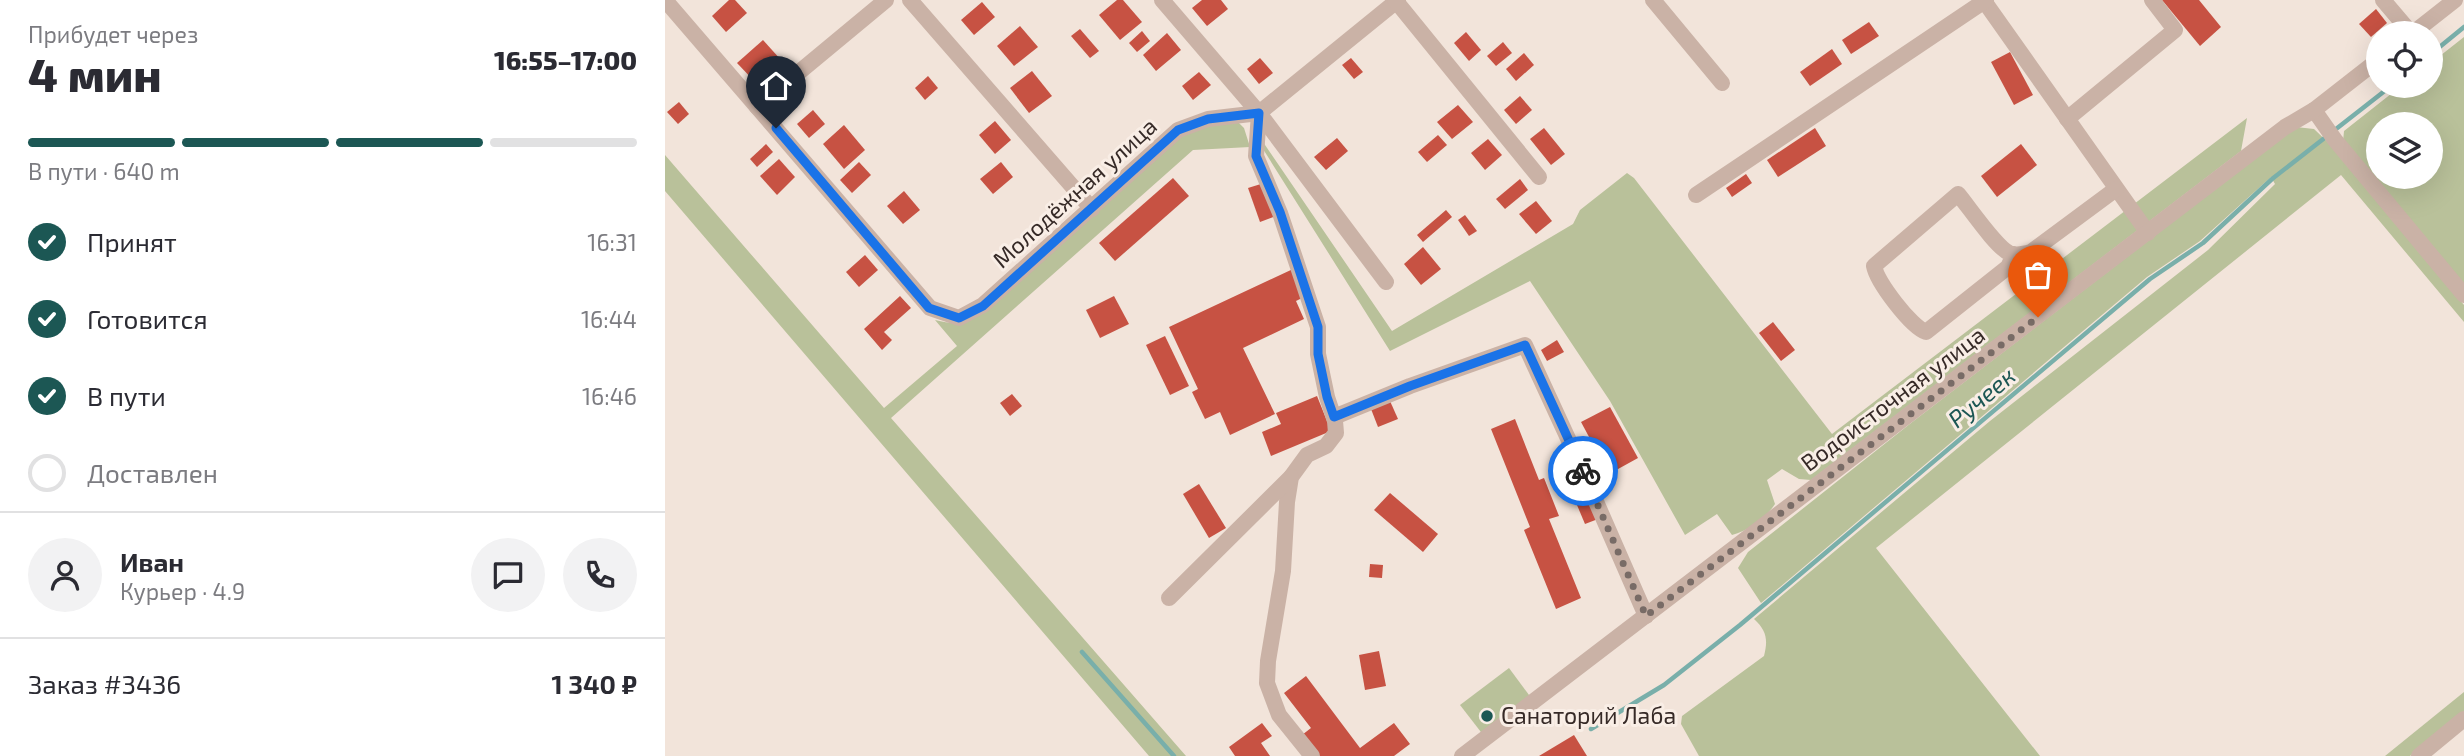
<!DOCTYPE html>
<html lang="ru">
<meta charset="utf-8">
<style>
body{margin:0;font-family:"Exo 2",sans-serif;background:#f2f2f3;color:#2b2b33;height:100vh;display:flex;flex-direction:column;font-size:26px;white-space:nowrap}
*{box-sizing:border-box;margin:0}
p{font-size:23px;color:#7c7c81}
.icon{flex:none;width:38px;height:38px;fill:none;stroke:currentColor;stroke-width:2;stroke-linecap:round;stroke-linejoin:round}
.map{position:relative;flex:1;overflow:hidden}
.side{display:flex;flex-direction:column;background:#fff;width:665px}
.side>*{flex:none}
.buttons{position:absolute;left:1701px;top:21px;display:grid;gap:14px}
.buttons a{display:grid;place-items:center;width:77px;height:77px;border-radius:50%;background:#fff;box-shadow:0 7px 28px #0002;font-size:35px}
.pin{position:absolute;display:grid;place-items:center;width:60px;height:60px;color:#fff;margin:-72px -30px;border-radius:50% 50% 50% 0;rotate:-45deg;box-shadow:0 0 7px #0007}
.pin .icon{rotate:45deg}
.courier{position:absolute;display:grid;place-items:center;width:70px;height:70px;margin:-35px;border:5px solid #1a73e8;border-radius:50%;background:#fff;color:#222;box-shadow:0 2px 9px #0007}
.headline em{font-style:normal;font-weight:800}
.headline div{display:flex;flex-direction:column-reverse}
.headline{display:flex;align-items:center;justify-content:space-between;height:119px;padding:0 28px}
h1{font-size:46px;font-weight:800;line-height:52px}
.bar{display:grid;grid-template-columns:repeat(4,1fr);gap:10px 7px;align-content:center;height:84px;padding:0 28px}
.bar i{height:9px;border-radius:5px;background:#e1e1e2}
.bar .current{background:#1c5754}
.bar p{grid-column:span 4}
.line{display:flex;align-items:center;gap:18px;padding:0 28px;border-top:2px solid #e1e1e2}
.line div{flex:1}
.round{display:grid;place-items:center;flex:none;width:74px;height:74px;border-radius:37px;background:#f2f2f3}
ol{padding:0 28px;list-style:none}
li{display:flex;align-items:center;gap:21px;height:77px}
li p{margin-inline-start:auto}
li .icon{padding:7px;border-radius:50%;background:#1c5754;color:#fff;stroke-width:4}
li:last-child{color:#7c7c81}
li i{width:38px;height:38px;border:4px solid #e1e1e2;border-radius:50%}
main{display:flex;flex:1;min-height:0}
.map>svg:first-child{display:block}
</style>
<main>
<section class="side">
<div class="headline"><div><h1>4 мин</h1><p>Прибудет через</p></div><em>16:55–17:00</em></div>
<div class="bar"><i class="current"></i><i class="current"></i><i class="current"></i><i></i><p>В пути · 640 m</p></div>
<ol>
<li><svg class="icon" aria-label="check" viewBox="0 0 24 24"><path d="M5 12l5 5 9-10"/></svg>Принят<p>16:31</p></li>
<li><svg class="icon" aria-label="check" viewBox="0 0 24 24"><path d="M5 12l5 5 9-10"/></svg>Готовится<p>16:44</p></li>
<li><svg class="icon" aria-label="check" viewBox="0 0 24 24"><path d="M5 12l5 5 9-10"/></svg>В пути<p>16:46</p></li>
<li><i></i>Доставлен</li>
</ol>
<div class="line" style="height:126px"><a class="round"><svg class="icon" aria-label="person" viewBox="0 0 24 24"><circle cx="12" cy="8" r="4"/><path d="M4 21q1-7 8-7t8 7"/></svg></a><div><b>Иван</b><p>Курьер · 4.9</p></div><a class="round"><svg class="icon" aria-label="chat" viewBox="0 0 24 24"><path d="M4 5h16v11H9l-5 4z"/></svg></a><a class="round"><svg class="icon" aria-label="phone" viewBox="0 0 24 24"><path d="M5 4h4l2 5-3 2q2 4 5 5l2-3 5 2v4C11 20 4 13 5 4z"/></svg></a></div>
<div class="line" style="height:91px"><div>Заказ #3436</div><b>1 340 ₽</b></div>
</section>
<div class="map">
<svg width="1799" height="756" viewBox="0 0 1799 756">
<rect width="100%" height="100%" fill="#f2e4da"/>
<g fill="#b9c19a" fill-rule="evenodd">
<path d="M1799 37V287L1678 142 1679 131 1736 86H1766V63ZM1713 124H1766V177H1713Z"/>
<path d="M1582 118 1576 151 1146 480 1134 479 1117 469 1102 480 1110 504C1101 518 1083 531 1067 535L1052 514 1020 535 945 401 865 281 725 351 598 149V142L727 331 908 224 915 210 962 173 969 178 1167 434Z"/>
<path d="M570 119 579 128 585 147 528 150 226 418 521 756H484L0 191V155L219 408 292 346 270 320C295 326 303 323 324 308L517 136 543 125Z"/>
<path d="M1631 127 1649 129 1671 150 1799 305V322L1676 175 1211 548 1375 756H1034L1016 724 1017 716 1099 656C1103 640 1102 631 1089 619L1325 421 1543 250 1610 184 1606 177 1535 241 1482 277 1096 603 1073 568 1083 552 1246 423Z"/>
<path d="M844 668 867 699 819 736 795 705Z"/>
<path d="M1799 692V712L1745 756H1720Z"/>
</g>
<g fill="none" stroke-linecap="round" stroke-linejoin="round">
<g stroke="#79afaa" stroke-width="4.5">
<path d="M1766 54 1799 27"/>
<path d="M417 652 509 756"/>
<path d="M926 729 999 685 1075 625 1485 279 1538 243 1607 179 1726 86"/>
</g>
</g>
<g fill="#c75243">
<path d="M64 0H70L82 13 61 32 47 16Z"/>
<path d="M452 0H458L477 22 455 40 434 15Z"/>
<path d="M537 0H556L563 9 542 26 527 8Z"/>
<path d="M1497 0H1534L1556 27 1535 46Z"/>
<path d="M317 2 330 17 309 35 296 20Z"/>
<path d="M1711 9 1722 23 1706 37 1694 24Z"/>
<path d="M1204 22 1214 36 1186 54 1177 40Z"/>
<path d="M355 26 373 47 349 66 332 46Z"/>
<path d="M415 29 434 51 425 58 406 36Z"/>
<path d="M477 31 485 41 472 52 464 43Z"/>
<path d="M801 32 816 50 804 61 789 43Z"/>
<path d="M502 33 516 50 491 71 478 55Z"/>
<path d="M98 40 116 60 91 83 72 63Z"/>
<path d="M838 42 847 53 831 66 822 56Z"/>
<path d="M1167 49 1177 64 1145 86 1135 72Z"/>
<path d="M1345 52 1368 95 1349 105 1326 62Z"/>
<path d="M859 53 869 65 851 81 841 69Z"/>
<path d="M595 58 608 73 594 84 582 69Z"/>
<path d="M686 58 698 72 689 79 677 65Z"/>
<path d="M367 71 387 96 364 113 345 88Z"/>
<path d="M534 72 546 85 528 100 517 86Z"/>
<path d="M263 76 273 88 260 100 250 88Z"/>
<path d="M855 96 867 110 851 124 839 110Z"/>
<path d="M14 102 24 114 13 124 2 112Z"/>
<path d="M793 105 808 122 787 139 772 122Z"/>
<path d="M148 110 160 124 144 138 132 124Z"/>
<path d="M330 121 346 140 330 154 314 135Z"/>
<path d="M179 125 200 150 179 169 158 144Z"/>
<path d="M879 128 900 154 886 165 865 139Z"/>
<path d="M1150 128 1161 146 1113 177 1102 160Z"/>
<path d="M773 135 782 145 762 162 753 152Z"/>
<path d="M672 138 683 151 661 170 649 157Z"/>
<path d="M823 139 837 155 820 170 806 153Z"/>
<path d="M101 144 108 152 92 167 85 159Z"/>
<path d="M1356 144 1372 165 1332 197 1316 176Z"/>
<path d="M114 159 130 177 112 195 95 176Z"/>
<path d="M194 162 206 175 187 193 175 180Z"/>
<path d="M336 162 348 177 328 194 315 179Z"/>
<path d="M1081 174 1087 183 1067 197 1061 188Z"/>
<path d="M508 178 524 196 450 261 434 243Z"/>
<path d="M855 179 863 190 840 209 831 199Z"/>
<path d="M599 183 611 216 595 222 583 188Z"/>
<path d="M239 191 255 210 238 224 222 206Z"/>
<path d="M871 201 887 221 871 234 854 214Z"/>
<path d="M781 210 787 217 758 242 752 235Z"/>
<path d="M800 215 812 231 804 236 793 220Z"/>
<path d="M758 247 776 269 756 285 739 264Z"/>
<path d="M200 255 213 270 194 287 181 272Z"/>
<path d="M628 269 641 296 631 301 639 319 578 348 610 414 565 435 555 412 540 419 527 392 533 389 504 327Z"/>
<path d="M235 296 246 308 219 332 227 340 217 350 199 329Z"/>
<path d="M449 296 464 324 435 338 421 310Z"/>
<path d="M1108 322 1130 350 1116 361 1094 333Z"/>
<path d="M500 336 524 386 505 395 481 345Z"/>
<path d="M892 340 899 352 882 361 876 350Z"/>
<path d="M347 394 357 406 345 416 335 403Z"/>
<path d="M652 396 666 431 606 456 597 432 616 424 611 413Z"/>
<path d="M725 401 733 419 713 427 706 409Z"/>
<path d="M945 407 973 458 944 474 916 422Z"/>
<path d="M850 419 874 480 879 478 894 516 884 519 916 598 891 609 859 530 865 527 826 429Z"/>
<path d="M914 474 933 519 920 524 901 479Z"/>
<path d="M534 484 561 528 544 538 518 494Z"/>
<path d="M725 493 773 534 758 552 709 510Z"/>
<path d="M705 564 718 565 717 578 704 577Z"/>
<path d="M714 651 721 686 700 690 694 655Z"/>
<path d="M641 676 695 748 729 723 745 744 729 756H653L637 735 646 728 619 693Z"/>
<path d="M597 723 607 736 596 743 605 756H570L564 747Z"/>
<path d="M909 735 922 756H874Z"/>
</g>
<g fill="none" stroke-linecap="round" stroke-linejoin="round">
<g stroke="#cab2a6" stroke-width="16">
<path d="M0 0 265 308 294 318 318 305 513 130 543 119 594 113 733 0"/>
<path d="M245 0 427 209"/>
<path d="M497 0 594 113 721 282"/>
<path d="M730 0 874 177"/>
<path d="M988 0 1057 83"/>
<path d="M1718 0 1746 33"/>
<path d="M1319 1 1483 233"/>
<path d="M1748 33 1790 0"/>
<path d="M92 107 221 0"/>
<path d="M1649 110 1670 140 1799 295"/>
<path d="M594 113 591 156 615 213 653 327V354L662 397 670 421 671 433 661 446 642 455 626 477 622 502 618 571 603 661 602 683 614 715 647 756"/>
<path d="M1402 119 1510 30 1487 0"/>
<path d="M1031 195 1321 0"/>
<path d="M1349 254 1343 267 1261 332C1246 327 1212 282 1209 266L1293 194C1304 207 1330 246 1344 253 1351 256 1359 254 1366 252L1451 189"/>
<path d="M669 417 745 386 860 345 912 458 981 616"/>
<path d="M504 598 626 477"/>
<path d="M797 756 1620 127 1649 110 1713 60"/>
<path d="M1754 756 1799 719"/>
</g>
</g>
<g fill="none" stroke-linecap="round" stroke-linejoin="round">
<path stroke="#786b66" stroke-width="7" stroke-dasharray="0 12.6" d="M918 471 981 616 1373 317"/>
<path stroke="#1a73e8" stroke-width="9" d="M111 128 264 308 294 318 318 306 513 130 543 119 594 113 591 156 615 212 653 327V354L662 397 669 417 745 386 860 345 918 471"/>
</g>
<circle fill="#1c5754" stroke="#f9eee6" stroke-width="2.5" cx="822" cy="716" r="7"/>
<g text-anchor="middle" stroke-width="6" stroke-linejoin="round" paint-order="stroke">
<g font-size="23" fill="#362a27" stroke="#f9eee6">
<text transform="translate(410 193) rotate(-42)" y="8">Молодёжная улица</text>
<text transform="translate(1228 399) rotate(-37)" y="8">Водоисточная улица</text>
</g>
<g font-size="23" fill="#362a27" stroke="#f9eee6" text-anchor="start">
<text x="836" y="724">Санаторий Лаба</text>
</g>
<g font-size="24" font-style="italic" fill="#1c5754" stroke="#f9eee6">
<text transform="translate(1317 398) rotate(-40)" y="8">Ручеек</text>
</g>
</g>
</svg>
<div class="buttons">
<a><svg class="icon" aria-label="locate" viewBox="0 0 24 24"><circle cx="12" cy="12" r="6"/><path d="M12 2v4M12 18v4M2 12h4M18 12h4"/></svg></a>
<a><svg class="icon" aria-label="layers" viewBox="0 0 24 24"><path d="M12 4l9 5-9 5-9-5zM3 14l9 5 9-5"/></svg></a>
</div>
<div class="pin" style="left:1373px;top:317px;background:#ea580c"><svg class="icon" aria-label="bag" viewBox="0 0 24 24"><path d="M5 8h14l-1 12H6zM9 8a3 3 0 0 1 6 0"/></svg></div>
<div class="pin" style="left:111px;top:128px;background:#1f2937"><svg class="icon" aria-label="home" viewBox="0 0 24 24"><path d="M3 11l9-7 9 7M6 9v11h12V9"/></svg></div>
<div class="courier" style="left:918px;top:471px"><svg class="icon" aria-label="bike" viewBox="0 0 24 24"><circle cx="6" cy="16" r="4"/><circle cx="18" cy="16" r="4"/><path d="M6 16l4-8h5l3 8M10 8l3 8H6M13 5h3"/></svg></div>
</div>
</main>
